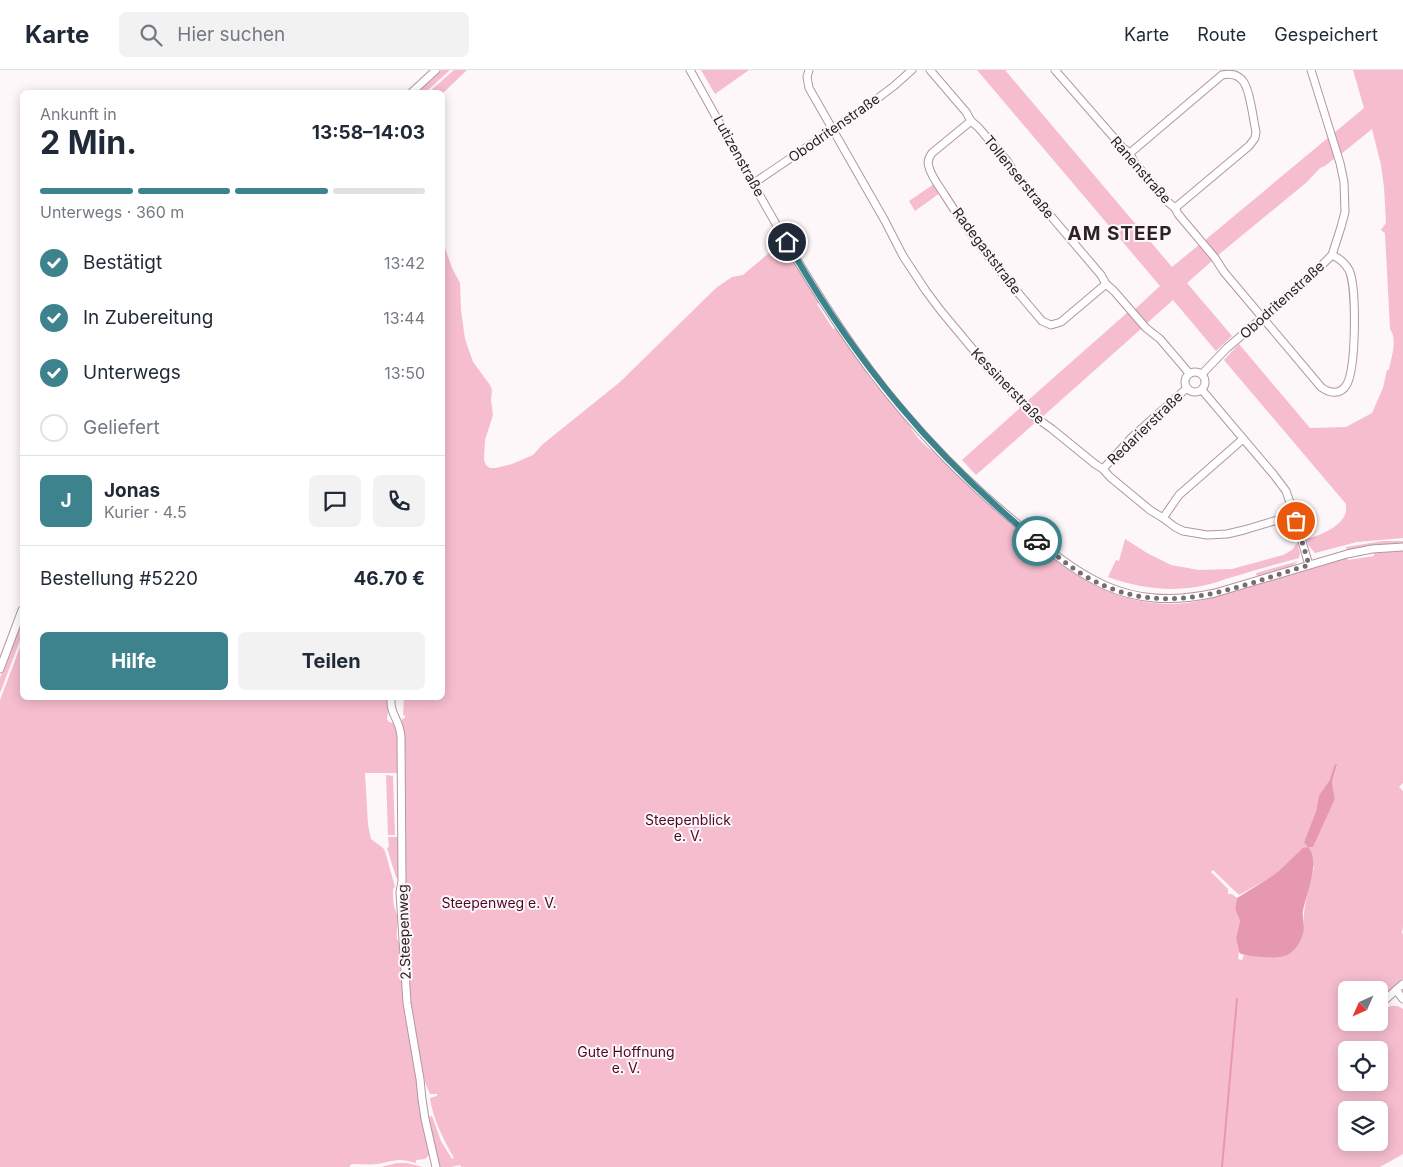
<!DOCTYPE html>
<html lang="de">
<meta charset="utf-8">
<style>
body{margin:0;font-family:Inter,sans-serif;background:#f2f2f3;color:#1f2937;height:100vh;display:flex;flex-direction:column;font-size:19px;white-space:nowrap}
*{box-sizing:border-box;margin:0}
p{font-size:16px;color:#747a83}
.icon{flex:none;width:28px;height:28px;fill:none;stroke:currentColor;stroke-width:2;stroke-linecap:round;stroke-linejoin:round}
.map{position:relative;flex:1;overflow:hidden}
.drawer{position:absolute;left:20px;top:20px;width:425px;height:610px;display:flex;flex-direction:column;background:#fff;border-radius:8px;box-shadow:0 2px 12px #0003}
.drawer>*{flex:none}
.needle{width:32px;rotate:225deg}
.controls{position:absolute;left:1338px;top:911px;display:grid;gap:10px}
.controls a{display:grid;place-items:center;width:50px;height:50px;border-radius:8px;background:#fff;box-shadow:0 2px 12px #0003;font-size:25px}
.pin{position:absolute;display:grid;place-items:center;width:42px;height:42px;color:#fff;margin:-21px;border:2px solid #fff;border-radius:50%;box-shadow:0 1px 5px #0007}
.courier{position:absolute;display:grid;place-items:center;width:50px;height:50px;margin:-25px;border:4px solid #3d838e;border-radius:50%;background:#fff;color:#222;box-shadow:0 1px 6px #0007}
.overview em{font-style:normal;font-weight:700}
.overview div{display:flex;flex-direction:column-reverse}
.overview{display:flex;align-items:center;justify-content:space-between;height:85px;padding:0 20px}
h1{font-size:32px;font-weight:700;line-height:38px}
.bar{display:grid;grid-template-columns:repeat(4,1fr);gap:8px 5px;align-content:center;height:60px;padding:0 20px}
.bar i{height:6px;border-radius:4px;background:#e0e1e3}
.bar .current{background:#3d838e}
.bar p{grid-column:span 4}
.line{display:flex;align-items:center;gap:12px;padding:0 20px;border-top:1px solid #e0e1e3}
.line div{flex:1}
.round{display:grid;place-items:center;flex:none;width:52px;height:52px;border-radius:8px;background:#f2f2f3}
ol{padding:0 20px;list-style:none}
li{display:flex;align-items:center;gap:15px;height:55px}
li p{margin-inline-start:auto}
li .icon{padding:5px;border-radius:50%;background:#3d838e;color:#fff;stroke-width:4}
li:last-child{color:#747a83}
li i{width:28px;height:28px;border:2px solid #e0e1e3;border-radius:50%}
.button{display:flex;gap:10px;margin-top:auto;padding:10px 20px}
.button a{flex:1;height:58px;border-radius:8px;background:#3d838e;color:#fff;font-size:20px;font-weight:700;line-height:58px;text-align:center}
.button a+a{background:#f2f2f3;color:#1f2937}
header{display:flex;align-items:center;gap:30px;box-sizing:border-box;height:70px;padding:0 25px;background:#fff;border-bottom:1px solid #e0e1e3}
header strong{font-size:24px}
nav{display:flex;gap:28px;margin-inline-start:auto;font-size:18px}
.search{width:350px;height:45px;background:#f2f2f3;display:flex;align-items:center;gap:12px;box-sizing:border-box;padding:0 18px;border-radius:8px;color:#747a83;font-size:19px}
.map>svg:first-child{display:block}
</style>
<header>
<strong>Karte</strong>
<div class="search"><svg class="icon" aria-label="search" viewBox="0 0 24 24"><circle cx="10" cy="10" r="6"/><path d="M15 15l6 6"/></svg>Hier suchen</div>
<nav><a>Karte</a><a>Route</a><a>Gespeichert</a></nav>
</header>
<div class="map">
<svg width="1403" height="1097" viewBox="0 0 1403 1097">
<rect width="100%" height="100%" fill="#fdf7f9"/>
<g fill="#f5bdce" fill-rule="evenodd">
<path d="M442 0H450L426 22H418Z"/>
<path d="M454 0H467L443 23 442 22H429Z"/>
<path d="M701 0H749L715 24Z"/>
<path d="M977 0H1005L1172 197 1200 174 1213 190 1187 213 1232 266 1216 281 1173 230 1146 254 1134 240 1160 216Z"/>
<path d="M1353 0H1403V468L1357 472 1315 483 1309 476 1306 469C1319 466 1342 457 1346 442 1346 439 1346 437 1346 434L1224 290 1239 274 1310 358 1346 357 1372 343 1383 318 1387 300H1389C1391 288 1398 270 1390 259L1385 163 1381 160 1386 153 1384 117 1381 95 1372 59 1340 85 1334 63 1364 38Z"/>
<path d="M1329 67 1335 88 1325 96 1320 98 1307 112 1217 186 1204 171Z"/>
<path d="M934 114 940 123 915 141 909 131Z"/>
<path d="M443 172 452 198 460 213 461 240 465 269 473 292 490 315 492 320 491 330 493 345 485 370 484 390 486 395 490 398H496L512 394 533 385 543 374 620 312 716 218 732 207 743 205 783 171 820 232 817 234 833 259 836 258 871 309 908 352C911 361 925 377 933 381 966 413 999 445 1034 473 1057 492 1080 510 1107 521 1130 531 1161 536 1186 533 1208 530 1230 522 1252 516 1283 506 1315 497 1347 488L1348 490 1374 486V483L1403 481V713L1399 717 1403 721V857L1402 862 1403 865V909L1382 930 1388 937C1395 935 1397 935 1403 939V1084L1380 1097H461L460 1095 451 1097H440L428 1047 432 1046 441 1071 452 1089 454 1088C444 1070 433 1050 430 1028L437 1026V1024H430C424 1011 421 998 418 984 410 945 408 907 406 868L413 864 412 859 405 861 404 838 405 837 406 831 404 829 402 657V649L405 648V646L403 645 404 628H442L443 171ZM1335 695 1337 696 1332 712 1335 729 1313 776 1304 772 1316 741 1319 725 1329 711ZM1314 797C1307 821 1303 839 1303 865L1264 887 1247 884 1244 885 1242 890 1238 889 1239 882 1236 868 1240 851 1235 839 1237 828 1232 824H1228V819L1211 802 1213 800 1239 825 1266 810 1280 800ZM1346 920H1379V952H1346ZM1346 980H1379V1012H1346ZM1346 1040H1379V1072H1346Z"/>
<path d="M1128 242 1142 258 1041 348 1025 333Z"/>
<path d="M1021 337 1036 352 976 405 962 390Z"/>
<path d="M1125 469 1147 483 1171 495 1199 500 1232 499 1283 485 1292 480 1297 473 1300 483 1299 488C1278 494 1257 499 1236 506 1227 508 1219 512 1210 514 1175 523 1141 519 1108 507L1116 490 1119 491Z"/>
<path d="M1383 471H1403V474L1372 476 1347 480 1346 477Z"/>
<path d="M1299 491 1290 497 1257 507 1256 503Z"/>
<path d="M22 549V565L0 623V608Z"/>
<path d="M22 572V628H390L387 649 389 652 395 653 398 659 399 703H365L368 755 371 769 383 778 385 781 395 817 393 819C393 825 393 831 394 836 395 840 397 844 398 848 398 855 396 861 397 869L399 872 403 922 418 1009 419 1038 430 1084 425 1089 416 1090V1093C398 1087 394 1091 377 1094 369 1095 361 1094 353 1094L350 1095V1097H0V630Z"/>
<path d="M386 705 393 706 395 765H388Z"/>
<path d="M388 767H400L399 811 396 807 387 778 389 777Z"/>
<path d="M397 1093H407L423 1097H381Z"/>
</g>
<path fill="#e798b1" d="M1335 694 1337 695 1332 712 1335 729 1313 777H1308C1321 792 1306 823 1303 841 1302 848 1305 857 1303 864 1301 872 1294 882 1287 885 1278 890 1250 886 1241 884L1239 882 1236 868 1240 851 1235 839 1237 828 1266 810 1280 800 1303 778 1308 777 1304 772 1316 741 1319 725 1329 711Z"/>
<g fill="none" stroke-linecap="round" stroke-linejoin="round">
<path stroke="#e798b1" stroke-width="2" d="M1222 1097 1237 929"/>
<g stroke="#b0989f" stroke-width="9">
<g id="minor">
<path d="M690 0C743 94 792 190 854 278 899 342 954 401 1014 451 1080 507 1124 543 1215 523L1347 484 1372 479 1403 477"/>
<path d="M809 0 807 7 809 18 885 151 903 186 926 221 941 241 986 295 1035 347 1052 359 1095 394 1103 399 1110 407 1150 440 1163 448 1175 457 1183 461 1207 465 1227 464 1244 460 1294 445"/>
<path d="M930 0 966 42 971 51 978 57 1008 92 1015 104 1101 205 1106 214 1114 221 1146 258 1160 269 1189 303"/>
<path d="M1055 0 1122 77 1130 83 1134 92 1168 132 1175 138 1178 144 1215 188 1224 202 1321 317C1330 324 1341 325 1347 314 1356 297 1357 217 1349 200 1345 193 1339 188 1332 185"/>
<path d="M412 22 436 0"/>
<path d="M971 51 932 83C929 87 927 92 929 97 931 106 939 116 944 124 972 169 1007 210 1042 251L1051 255 1061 252 1106 214"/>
<path d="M1130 83 1222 5C1245 0 1248 20 1251 35 1253 44 1254 53 1256 62L1255 68 1249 76 1175 138"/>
<path d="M754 113 866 37 894 16 912 0"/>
<circle cx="1195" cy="312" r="10"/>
<path d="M1202 304 1227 278 1310 207 1332 185 1341 157 1345 142 1344 112 1340 93 1311 0"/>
<path d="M1202 320 1274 405 1286 421 1292 438 1309 495"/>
<path d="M1103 399 1132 367 1187 318"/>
<path d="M1163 448 1179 425 1243 369"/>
<path d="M0 599 22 540"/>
<path d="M391 628C390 646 400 649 401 667L402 811 400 822 407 933 420 1009 422 1029 425 1049 436 1097"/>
<path d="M1403 914 1396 920 1403 929"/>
<path d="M1384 931 1396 920"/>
</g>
</g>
<use href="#minor" stroke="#fff" stroke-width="7"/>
</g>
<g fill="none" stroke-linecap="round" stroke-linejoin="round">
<path stroke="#766d70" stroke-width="5" stroke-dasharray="0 9" d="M1037 471C1054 483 1069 497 1087 507 1164 551 1232 518 1309 495L1296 451"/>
<path stroke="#3d838e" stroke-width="6" d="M787 172C854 290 932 385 1037 471"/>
</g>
<g text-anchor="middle" stroke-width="4" stroke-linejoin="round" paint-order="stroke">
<g font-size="14" fill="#2d2326" stroke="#fdf7f9">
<text transform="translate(834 58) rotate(-35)" y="5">Obodritenstraße</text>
<text transform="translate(739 86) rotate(61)" y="5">Lutizenstraße</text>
<text transform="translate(1141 100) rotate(49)" y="5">Ranenstraße</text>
<text transform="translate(1019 107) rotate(51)" y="5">Tollenserstraße</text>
<text transform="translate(987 181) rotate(53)" y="5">Radegaststraße</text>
<text transform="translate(1282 230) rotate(-42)" y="5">Obodritenstraße</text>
<text transform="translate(1008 316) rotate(46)" y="5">Kessinerstraße</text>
<text transform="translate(1145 358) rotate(-44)" y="5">Redarierstraße</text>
<text transform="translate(404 862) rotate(-92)" y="5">2.Steepenweg</text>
</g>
<g font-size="14" fill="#4e0728" stroke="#fdf7f9">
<text x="688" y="755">Steepenblick<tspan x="688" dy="16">e. V.</tspan></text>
<text x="499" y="838">Steepenweg e. V.</text>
<text x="626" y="987">Gute Hoffnung<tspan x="626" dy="16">e. V.</tspan></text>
</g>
<g font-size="19" font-weight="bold" letter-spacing="1" fill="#2d2326" stroke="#fdf7f9">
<text x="1120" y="170">AM STEEP</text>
</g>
</g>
</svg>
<div class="controls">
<a><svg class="needle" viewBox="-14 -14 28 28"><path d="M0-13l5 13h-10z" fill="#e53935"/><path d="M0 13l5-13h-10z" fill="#747a83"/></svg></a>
<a><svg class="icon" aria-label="locate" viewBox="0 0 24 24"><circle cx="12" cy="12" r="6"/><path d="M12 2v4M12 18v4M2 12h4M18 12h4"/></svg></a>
<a><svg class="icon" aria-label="layers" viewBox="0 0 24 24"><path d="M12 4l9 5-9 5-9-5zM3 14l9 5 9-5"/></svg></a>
</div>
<div class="pin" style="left:1296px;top:451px;background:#ea580c"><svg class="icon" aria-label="bag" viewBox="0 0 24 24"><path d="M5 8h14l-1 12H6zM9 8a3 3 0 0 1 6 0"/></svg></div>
<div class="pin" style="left:787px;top:172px;background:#1f2937"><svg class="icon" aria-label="home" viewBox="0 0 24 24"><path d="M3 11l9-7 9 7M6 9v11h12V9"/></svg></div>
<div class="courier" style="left:1037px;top:471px"><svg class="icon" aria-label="car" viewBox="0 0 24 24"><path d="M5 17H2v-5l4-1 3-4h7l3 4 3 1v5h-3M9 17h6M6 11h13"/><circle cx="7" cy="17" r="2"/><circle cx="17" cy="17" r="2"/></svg></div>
<section class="drawer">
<div class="overview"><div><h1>2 Min.</h1><p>Ankunft in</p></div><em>13:58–14:03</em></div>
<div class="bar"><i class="current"></i><i class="current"></i><i class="current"></i><i></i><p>Unterwegs · 360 m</p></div>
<ol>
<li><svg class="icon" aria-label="check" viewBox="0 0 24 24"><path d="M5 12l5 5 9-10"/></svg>Bestätigt<p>13:42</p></li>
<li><svg class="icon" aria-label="check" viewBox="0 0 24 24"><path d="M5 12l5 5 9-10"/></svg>In Zubereitung<p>13:44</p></li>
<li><svg class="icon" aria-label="check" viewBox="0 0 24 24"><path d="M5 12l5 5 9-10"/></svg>Unterwegs<p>13:50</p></li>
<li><i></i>Geliefert</li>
</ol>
<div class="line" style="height:90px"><b class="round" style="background:#3d838e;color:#fff">J</b><div><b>Jonas</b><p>Kurier · 4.5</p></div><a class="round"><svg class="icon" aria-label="chat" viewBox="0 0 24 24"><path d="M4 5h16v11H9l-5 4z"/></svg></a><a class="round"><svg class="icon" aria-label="phone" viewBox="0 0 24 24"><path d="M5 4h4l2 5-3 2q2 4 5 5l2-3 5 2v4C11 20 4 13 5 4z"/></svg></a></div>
<div class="line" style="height:65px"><div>Bestellung #5220</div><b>46.70 €</b></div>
<div class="button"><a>Hilfe</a><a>Teilen</a></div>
</section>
</div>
